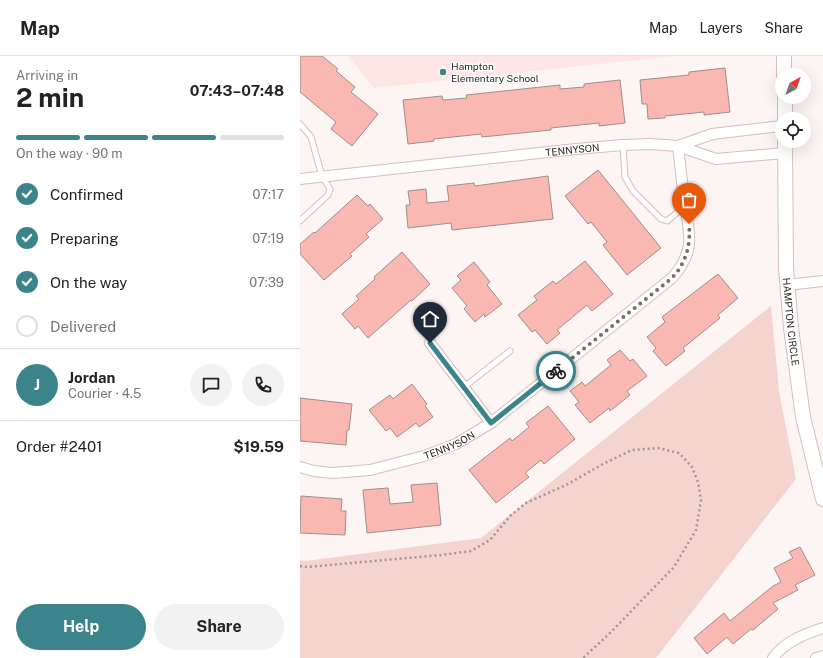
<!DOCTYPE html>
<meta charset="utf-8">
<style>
body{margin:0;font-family:"Public Sans",sans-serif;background:#f2f2f2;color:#222;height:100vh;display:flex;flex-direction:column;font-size:15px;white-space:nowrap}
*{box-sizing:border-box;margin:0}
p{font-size:13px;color:#767676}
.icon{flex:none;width:22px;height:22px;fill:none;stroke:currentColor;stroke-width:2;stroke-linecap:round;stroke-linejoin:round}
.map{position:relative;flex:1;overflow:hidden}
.sheet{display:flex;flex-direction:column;background:#fff;width:300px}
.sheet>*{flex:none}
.needle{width:26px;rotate:40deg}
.fabs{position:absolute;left:475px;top:12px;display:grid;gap:8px}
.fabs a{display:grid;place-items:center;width:36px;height:36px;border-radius:50%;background:#fff;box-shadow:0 4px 16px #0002;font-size:20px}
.pin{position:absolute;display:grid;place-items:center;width:34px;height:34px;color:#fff;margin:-41px -17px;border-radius:50% 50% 50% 0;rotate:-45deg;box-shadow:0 0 4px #0007}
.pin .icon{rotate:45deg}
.courier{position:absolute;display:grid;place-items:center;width:40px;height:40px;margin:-20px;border:3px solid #3c848b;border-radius:50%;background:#fff;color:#222;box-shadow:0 1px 5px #0007}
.head em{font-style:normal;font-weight:700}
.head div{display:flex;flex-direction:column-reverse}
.head{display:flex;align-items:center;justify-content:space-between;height:68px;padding:0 16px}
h1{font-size:26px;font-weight:700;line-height:30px}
.bar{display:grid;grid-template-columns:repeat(4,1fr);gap:6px 4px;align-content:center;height:48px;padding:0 16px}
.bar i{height:5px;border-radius:3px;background:#e0e0e0}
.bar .active{background:#3c848b}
.bar p{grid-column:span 4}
.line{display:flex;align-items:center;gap:10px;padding:0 16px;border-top:1px solid #e0e0e0}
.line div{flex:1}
.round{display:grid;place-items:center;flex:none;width:42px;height:42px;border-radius:21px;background:#f2f2f2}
ol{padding:0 16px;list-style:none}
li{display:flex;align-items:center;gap:12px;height:44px}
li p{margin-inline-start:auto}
li .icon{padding:4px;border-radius:50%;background:#3c848b;color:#fff;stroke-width:4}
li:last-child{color:#767676}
li i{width:22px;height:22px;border:2px solid #e0e0e0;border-radius:50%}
.action{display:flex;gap:8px;margin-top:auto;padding:8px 16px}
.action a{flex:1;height:46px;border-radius:24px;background:#3c848b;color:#fff;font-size:16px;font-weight:700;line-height:46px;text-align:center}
.action a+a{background:#f2f2f2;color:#222}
header{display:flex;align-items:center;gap:24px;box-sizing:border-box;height:56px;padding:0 20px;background:#fff;border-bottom:1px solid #e0e0e0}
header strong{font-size:19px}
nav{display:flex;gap:22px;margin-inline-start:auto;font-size:14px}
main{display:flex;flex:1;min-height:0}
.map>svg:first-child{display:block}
</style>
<header>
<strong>Map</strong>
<nav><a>Map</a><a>Layers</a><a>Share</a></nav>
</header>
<main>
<section class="sheet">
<div class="head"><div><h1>2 min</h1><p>Arriving in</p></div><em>07:43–07:48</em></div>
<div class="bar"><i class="active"></i><i class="active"></i><i class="active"></i><i></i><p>On the way · 90 m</p></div>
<ol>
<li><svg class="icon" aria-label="check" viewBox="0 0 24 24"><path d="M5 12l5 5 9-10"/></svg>Confirmed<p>07:17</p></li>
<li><svg class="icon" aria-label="check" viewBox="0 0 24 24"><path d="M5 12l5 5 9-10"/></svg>Preparing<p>07:19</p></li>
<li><svg class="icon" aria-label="check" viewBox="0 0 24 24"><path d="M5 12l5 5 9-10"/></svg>On the way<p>07:39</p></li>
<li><i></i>Delivered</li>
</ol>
<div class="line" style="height:72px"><b class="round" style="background:#3c848b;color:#fff">J</b><div><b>Jordan</b><p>Courier · 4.5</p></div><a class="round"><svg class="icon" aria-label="chat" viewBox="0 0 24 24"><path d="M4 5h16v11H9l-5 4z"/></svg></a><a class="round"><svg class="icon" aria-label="phone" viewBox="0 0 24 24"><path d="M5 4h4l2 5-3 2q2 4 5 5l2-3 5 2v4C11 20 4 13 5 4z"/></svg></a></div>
<div class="line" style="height:52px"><div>Order #2401</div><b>$19.59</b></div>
<div class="action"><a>Help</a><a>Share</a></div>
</section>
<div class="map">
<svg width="523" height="602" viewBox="0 0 523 602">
<rect width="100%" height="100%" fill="#fdf5f4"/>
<path fill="#fde6e4" d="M48 0H375L74 32Z"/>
<path fill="#f5d4d0" d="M471 250 479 335 496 423 356 602H0V504L6 505 181 482Z"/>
<g fill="#f9b8b2" stroke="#a08e8c">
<path d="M0 0H22L38 13 36 15 55 31 51 36 78 58 52 90 31 73 36 66 0 36Z"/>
<path d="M425 12 430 56 404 59V56L365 60V62L348 63 347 48H342L340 24 389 19V16Z"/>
<path d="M320 24 325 67 299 70V67L251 72V74L182 81 181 78 134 83V85L108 88 103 44 142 40 143 44 167 42 166 39 260 29V33L284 31V28Z"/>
<path d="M298 114 361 192 327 219 303 189 307 186 291 166 288 168 265 140Z"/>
<path d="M248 120 253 163 152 174 151 167 108 172 106 149H110L108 135 126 133 127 147 149 145 147 130 174 127 175 130Z"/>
<path d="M57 139 68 150 70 148 83 163 66 178 69 181 50 198 52 200 24 224 0 198V188L14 176 15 177Z"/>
<path d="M102 196 130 228 112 245 111 244 68 282 58 270 55 273 42 258 59 243 56 240 75 223 74 221Z"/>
<path d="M285 205 313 238 292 255 287 249 257 274 260 277 247 288 235 274 232 276 218 259 237 244 234 240 253 225 256 228Z"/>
<path d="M174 206 190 226 187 229 202 248 185 261 184 258 175 266 164 253 167 250 152 232 161 224 157 220Z"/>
<path d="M418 218 438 242 418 259 420 262 383 292 385 295 366 310 353 295 356 292 347 281 365 266 362 261Z"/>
<path d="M320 294 330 305 333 303 347 320 327 335 330 339 310 355 309 352 290 367 275 349 279 346 270 335 282 326 285 330 311 309 307 304Z"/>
<path d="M112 328 127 348 125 350 133 361 119 371 116 367 97 381 90 372 86 375 69 354 90 339 93 343Z"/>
<path d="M0 342 52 348 49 374H47L46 389 0 385Z"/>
<path d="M248 350 275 383 244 408 241 404 225 417 229 421 196 447 169 414 210 382 212 385 229 371 226 367Z"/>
<path d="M137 427 141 469 67 477 63 434 88 432 90 448 113 446 111 429Z"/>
<path d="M1 440 42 443 41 455H46L45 479 0 477Z"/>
<path d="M500 491 515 519 495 529 498 534 473 547 478 553 453 574 451 573 433 588 427 581 407 598 394 582 424 557 430 565 473 530 481 526 474 512 493 502 489 496Z"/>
</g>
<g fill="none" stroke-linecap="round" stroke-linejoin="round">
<g stroke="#d4c0be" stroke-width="7">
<g id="lane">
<path d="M0 68 11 81 22 120 30 133 28 139 0 165"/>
<path d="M323 89 325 121 333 135 361 163 367 165 385 150"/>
<path d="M164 331 210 295"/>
</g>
</g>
<g stroke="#d4c0be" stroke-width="12">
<g id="street">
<path d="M378 90 412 78 482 70"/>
<path id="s1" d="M0 123 276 93 323 89 350 88 378 90 416 103 484 97"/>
<path d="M487 229 523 225"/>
<path d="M130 287 191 367"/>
<path id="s2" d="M0 411 14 415 32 417 70 414 124 400 156 388 191 367 372 222C397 194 389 176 384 143 382 125 380 108 378 90"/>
<path d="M473 602C484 586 505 578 523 572"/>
<path d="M516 602 523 600"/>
</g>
</g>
<g stroke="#d4c0be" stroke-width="16">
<g id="secondary">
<path d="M484 0V19"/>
<path d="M485 41V63"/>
<path id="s3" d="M485 85 486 212 491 272 503 361 523 443"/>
</g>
</g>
<path stroke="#9e9796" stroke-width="2.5" stroke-dasharray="2 3" stroke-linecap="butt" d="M0 510 7 511 141 499 171 495 190 484 210 460 226 447 266 429 303 408 332 394 358 392 379 397 392 411 398 426 401 444 396 474 374 511 308 579 283 602"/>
<use href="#lane" stroke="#fff" stroke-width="5"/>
<use href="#street" stroke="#fff" stroke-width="10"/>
<use href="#secondary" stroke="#fff" stroke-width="14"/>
</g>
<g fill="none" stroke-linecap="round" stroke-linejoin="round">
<path stroke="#766f6e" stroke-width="4" stroke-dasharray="0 7.2" d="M256 315 372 222C386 207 391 189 389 168"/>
<path stroke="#3c848b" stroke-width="5" d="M130 287 191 367 256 315"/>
</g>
<circle fill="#3c848b" stroke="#fff" stroke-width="1.5" cx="143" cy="16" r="4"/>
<g text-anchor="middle" stroke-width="3" stroke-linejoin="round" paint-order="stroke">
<g font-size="10" fill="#2e2726" stroke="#fff" text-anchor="start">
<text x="151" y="14">Hampton<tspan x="151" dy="12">Elementary School</tspan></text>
</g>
<g font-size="10" fill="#2e2726" stroke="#fff">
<text dy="4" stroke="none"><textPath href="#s1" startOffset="274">TENNYSON</textPath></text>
<text dy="4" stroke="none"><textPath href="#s3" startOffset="181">HAMPTON CIRCLE</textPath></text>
<text dy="4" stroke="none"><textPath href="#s2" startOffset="154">TENNYSON</textPath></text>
</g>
</g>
</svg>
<div class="fabs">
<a><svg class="needle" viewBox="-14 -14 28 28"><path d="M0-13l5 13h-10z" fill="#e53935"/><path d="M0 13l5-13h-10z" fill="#767676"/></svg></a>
<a><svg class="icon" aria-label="locate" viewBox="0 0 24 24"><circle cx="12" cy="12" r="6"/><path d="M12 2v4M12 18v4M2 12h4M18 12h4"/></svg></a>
</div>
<div class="pin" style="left:389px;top:168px;background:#ea580c"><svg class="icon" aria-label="bag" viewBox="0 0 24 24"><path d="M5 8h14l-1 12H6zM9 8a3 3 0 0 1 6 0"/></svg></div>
<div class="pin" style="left:130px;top:287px;background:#1f2937"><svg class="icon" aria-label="home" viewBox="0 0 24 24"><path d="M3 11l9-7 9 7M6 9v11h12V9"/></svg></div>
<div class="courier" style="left:256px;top:315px"><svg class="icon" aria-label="bike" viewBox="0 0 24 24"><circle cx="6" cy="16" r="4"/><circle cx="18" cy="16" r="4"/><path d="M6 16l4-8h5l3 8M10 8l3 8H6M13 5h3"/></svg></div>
</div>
</main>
